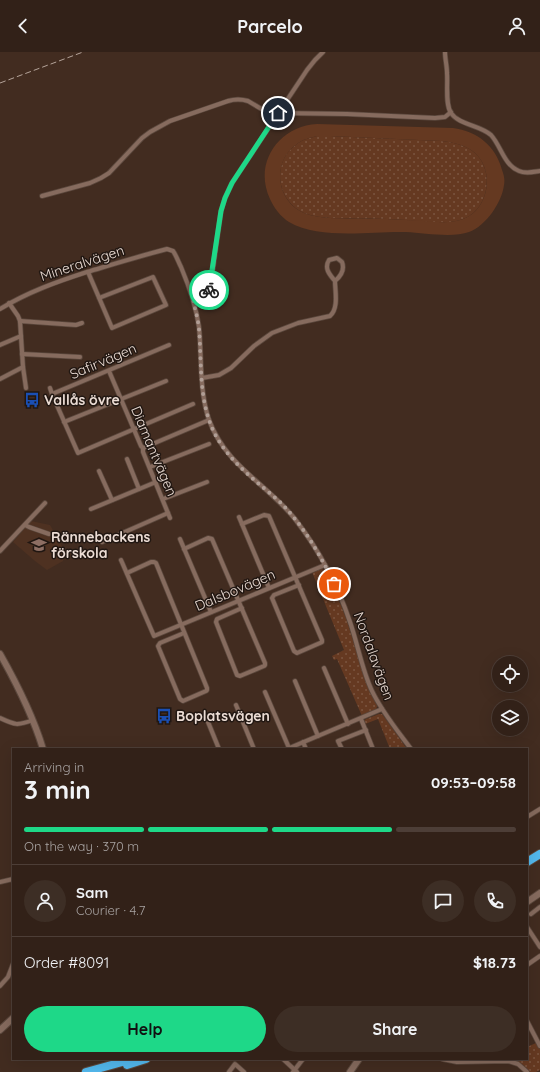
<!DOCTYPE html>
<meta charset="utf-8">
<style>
body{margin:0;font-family:Quicksand,sans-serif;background:#3d2e25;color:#f1f3f6;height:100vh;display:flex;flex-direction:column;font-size:15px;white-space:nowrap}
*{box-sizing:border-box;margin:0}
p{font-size:13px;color:#a8a3a2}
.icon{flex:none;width:22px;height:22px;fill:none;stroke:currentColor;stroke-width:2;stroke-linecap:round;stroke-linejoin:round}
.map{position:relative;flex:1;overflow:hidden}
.panel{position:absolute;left:12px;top:696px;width:516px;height:312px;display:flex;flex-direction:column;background:#322118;border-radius:0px;box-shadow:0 4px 16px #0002,0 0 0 1px #4d3e37}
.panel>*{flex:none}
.fabs{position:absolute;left:492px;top:604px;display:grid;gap:8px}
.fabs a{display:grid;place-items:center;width:36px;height:36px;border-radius:50%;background:#322118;box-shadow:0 4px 16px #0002,0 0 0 1px #4d3e37;font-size:20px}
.pin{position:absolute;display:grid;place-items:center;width:34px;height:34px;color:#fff;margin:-17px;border:2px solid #fff;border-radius:50%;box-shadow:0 1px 4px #0007}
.courier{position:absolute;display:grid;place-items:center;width:40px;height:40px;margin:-20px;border:3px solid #1ed888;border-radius:50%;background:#fff;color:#222;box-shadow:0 1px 5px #0007}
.overview em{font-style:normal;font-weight:800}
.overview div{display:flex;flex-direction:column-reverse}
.overview{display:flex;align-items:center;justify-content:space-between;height:68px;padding:0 12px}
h1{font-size:26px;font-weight:800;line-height:30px}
.bar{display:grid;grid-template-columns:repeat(4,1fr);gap:6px 4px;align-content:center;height:48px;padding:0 12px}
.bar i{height:5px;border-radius:3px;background:#4d3e37}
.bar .selected{background:#1ed888}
.bar p{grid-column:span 4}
.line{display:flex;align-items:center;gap:10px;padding:0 12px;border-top:1px solid #4d3e37}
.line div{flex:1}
.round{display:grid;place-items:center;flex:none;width:42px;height:42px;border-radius:21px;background:#3d2e25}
.primary-button{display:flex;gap:8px;margin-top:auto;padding:8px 12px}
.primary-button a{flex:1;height:46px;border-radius:24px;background:#1ed888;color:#111;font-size:16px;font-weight:800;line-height:46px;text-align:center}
.primary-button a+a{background:#3d2e25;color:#f1f3f6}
header{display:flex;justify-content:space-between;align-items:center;height:52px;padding:0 12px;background:#322118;font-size:18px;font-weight:800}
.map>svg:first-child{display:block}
</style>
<header><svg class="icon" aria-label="back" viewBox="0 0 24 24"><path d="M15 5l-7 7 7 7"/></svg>Parcelo<svg class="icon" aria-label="person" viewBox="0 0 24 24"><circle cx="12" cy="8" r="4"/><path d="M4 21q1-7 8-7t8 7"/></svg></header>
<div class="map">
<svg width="540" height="1020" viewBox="0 0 540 1020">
<defs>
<pattern id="grass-dots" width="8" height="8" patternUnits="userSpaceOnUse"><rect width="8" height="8" fill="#653921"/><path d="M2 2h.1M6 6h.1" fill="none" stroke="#7b5540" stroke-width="1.8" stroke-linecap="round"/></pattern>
</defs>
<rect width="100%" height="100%" fill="#422c20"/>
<path fill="#4e3121" d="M31 469 50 473 63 496V509L47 518 35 509 13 490Z"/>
<g fill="url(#grass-dots)">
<path d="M317 84H330L441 89C453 90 466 93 475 101 496 120 488 161 460 168 443 173 423 169 406 168 381 166 355 167 330 166 320 165 309 164 300 159 275 144 273 108 297 92 303 87 310 86 317 84Z"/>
<path d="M322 517 324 518C333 535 341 552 347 569 357 599 363 626 377 654L376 658 362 664 337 607 334 608 332 604 344 598 312 520Z"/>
<path d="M379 662H382L407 697H390L378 667 365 672 364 669 366 667Z"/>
<path d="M536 991 540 997V1018L536 1020H530L521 1012 512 1008 508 1007H527V995Z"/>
</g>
<path fill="#653921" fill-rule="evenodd" d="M317 72 453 76C477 79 496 94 502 118 504 123 505 128 504 133 502 150 486 174 469 180 453 186 424 181 406 180 371 179 320 188 289 170 281 165 274 156 270 147 253 111 279 74 317 72ZM317 84H330L441 89C453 90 466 93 475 101 496 120 488 161 460 168 444 173 423 168 406 168 381 166 355 167 330 166 320 165 309 164 300 159 275 145 273 108 297 92 303 87 310 86 317 84Z"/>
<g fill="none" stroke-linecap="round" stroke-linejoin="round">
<g stroke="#5b483d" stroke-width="5.5">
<g id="street">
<path d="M445 0C445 7 447 14 447 21 448 32 445 52 451 61 459 73 480 73 491 83 501 94 504 113 519 119 526 122 533 120 540 119"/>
<path d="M278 61 347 62 435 66 445 65 451 60"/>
<path d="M42 144 90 131 101 126 109 121 142 86 150 80 170 69 228 49C235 47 241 47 248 49L275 65"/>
<path d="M88 220 112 276 166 253 153 225 99 246"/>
<path d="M193 247 207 242 210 237 221 159 225 146 232 131 307 18 315 8 323 0"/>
<path d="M9 251 18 264 20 269 23 315 26 336"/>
<path d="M0 257C28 240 56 230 87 220 114 212 140 204 167 197L173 199C176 203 178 209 181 215 189 234 196 254 199 275 202 306 199 338 209 368 226 414 266 431 295 467 319 498 338 534 350 570 358 593 362 618 372 639 382 660 397 678 411 697"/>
<path d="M20 269 76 273 82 271"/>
<path d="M0 293 21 284"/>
<path d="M22 302 80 305"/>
<path d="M109 319 141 394 143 396V400L170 466"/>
<path d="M202 326 219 323 231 316 254 294 272 281 298 271 330 264C339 256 335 239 335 229 341 224 345 218 342 210L337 206 329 208C324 216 329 222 335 229"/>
<path d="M0 327 23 315"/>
<path d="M50 336 52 342 169 293"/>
<path d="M52 342 78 401 193 352"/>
<path d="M64 370 166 329"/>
<path d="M143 396 209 368"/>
<path d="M127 407 139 437"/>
<path d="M150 415 209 392"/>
<path d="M99 419 112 448"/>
<path d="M163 447 207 430"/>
<path d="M91 457 156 430"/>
<path d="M239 465 269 536"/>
<path d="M242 472 264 463 269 464 322 588V590L320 591 297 601 294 599 272 546 274 543 299 533"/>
<path d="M25 473 29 475 49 482"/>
<path d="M180 487 211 560"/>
<path d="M102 490 168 461"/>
<path d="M184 497 208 486 212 487 265 611V613L264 614 240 624 237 623 216 570 217 567 242 556"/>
<path d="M0 499 45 451"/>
<path d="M121 508 154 584 325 513"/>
<path d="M127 521 151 510H154L156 511 207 636V638L206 639 183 649 180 647 158 594 160 591 184 581"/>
<path d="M324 616 348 672"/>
<path d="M295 629 318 684"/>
<path d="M265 640 289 696"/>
<path d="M236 653 254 697"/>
<path d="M206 665 219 697"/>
<path d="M0 666C15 673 17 674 33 668"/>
<path d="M361 667 373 697"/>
<path d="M303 690 306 697"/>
<path d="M287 697 382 657"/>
<path d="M342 697 338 689 366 678"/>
<path d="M527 765 540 757"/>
<path d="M0 830 13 827"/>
<path d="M531 862 540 855"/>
<path d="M527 875 540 895"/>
<path d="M527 913 540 904"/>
<path d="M0 934 8 925 13 912"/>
<path d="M527 969 540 994"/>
<path d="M283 1007 297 1020"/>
<path d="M442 1007 457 1010 508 1009 518 1012 527 1020"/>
<path d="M229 1020 235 1012 244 1020"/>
<path d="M293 1020 303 1007"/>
</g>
</g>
<g stroke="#5b483d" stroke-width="8">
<g id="secondary">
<path d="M0 602C17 632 33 664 43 697"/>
<path d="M527 850 540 841"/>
<path d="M0 978 13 966"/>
<path d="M350 1020 359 1007"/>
</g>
</g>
<g stroke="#5b483d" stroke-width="10">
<g id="highway">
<path d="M527 810 540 802"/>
<path d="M127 1013 146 1007"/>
<path d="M86 1020 133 1007"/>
</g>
</g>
<use href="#street" stroke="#866b5e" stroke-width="4"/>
<use href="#secondary" stroke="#866b5e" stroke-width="6"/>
<use href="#highway" stroke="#53b9ee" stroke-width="8"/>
<path stroke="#b5a49a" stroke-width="1" stroke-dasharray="6 3" stroke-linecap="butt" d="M0 31 83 0"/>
</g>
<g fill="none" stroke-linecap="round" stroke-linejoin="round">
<path stroke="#b09e95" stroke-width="4" stroke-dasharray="0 7.2" d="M209 238 207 242 193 247C195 257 198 267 199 277 202 312 198 351 216 384 231 411 256 429 279 449 303 473 320 502 334 532"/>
<path stroke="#1ed888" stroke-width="5" d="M209 238 221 159 225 146 232 131 278 61"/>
</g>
<defs>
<g id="bus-bare" transform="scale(1.2)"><path d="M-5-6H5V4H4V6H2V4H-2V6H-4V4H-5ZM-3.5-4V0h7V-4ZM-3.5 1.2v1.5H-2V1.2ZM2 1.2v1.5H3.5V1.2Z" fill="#1a4fb4" stroke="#211712" stroke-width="2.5" paint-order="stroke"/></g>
<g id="school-bare" transform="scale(1.2)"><path d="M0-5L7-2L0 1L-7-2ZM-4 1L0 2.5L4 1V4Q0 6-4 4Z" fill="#8d6e63" stroke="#211712" stroke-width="2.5" paint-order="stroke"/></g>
</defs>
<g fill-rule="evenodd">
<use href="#bus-bare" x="32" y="348"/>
<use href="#school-bare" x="39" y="493"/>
<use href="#bus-bare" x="164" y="664"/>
</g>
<g text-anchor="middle" stroke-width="3" stroke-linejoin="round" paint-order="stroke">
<g font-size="14" fill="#ebdcd4" stroke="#211712">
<text transform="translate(82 211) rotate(-18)" y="5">Mineralvägen</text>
<text transform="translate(103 309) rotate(-23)" y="5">Safirvägen</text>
<text transform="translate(154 399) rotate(67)" y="5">Diamantvägen</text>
<text transform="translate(235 538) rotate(-23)" y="5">Dalsbovägen</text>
<text transform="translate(374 604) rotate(70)" y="5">Nordalavägen</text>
</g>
<g font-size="14" font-weight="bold" fill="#ebdcd4" stroke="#211712" text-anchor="start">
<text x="44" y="353">Vallås övre</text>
<text x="51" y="490">Rännebackens<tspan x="51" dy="16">förskola</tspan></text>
<text x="176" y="669">Boplatsvägen</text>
</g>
</g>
</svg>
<div class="fabs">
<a><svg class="icon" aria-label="locate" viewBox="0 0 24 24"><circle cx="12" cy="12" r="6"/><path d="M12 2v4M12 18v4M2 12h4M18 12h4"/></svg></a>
<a><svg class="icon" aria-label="layers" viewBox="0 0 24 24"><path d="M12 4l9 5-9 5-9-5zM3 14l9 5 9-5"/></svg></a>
</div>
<div class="pin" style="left:334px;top:532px;background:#ea580c"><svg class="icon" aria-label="bag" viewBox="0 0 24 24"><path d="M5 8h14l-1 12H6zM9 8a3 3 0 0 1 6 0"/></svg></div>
<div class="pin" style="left:278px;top:61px;background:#1f2937"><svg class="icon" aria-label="home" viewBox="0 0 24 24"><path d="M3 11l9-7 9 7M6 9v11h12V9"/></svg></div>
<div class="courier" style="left:209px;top:238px"><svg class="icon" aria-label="bike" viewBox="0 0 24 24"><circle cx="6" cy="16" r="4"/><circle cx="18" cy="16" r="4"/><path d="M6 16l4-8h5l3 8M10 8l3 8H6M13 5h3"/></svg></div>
<section class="panel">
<div class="overview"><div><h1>3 min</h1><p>Arriving in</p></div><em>09:53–09:58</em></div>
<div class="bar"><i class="selected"></i><i class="selected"></i><i class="selected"></i><i></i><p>On the way · 370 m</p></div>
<div class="line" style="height:72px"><a class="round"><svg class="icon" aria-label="person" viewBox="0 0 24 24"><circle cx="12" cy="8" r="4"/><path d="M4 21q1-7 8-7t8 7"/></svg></a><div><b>Sam</b><p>Courier · 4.7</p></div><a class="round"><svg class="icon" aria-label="chat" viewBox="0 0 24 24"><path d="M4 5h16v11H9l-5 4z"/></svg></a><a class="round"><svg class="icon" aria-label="phone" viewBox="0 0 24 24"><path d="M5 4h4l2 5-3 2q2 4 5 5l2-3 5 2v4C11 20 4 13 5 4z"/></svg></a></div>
<div class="line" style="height:52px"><div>Order #8091</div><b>$18.73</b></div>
<div class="primary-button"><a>Help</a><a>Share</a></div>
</section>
</div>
